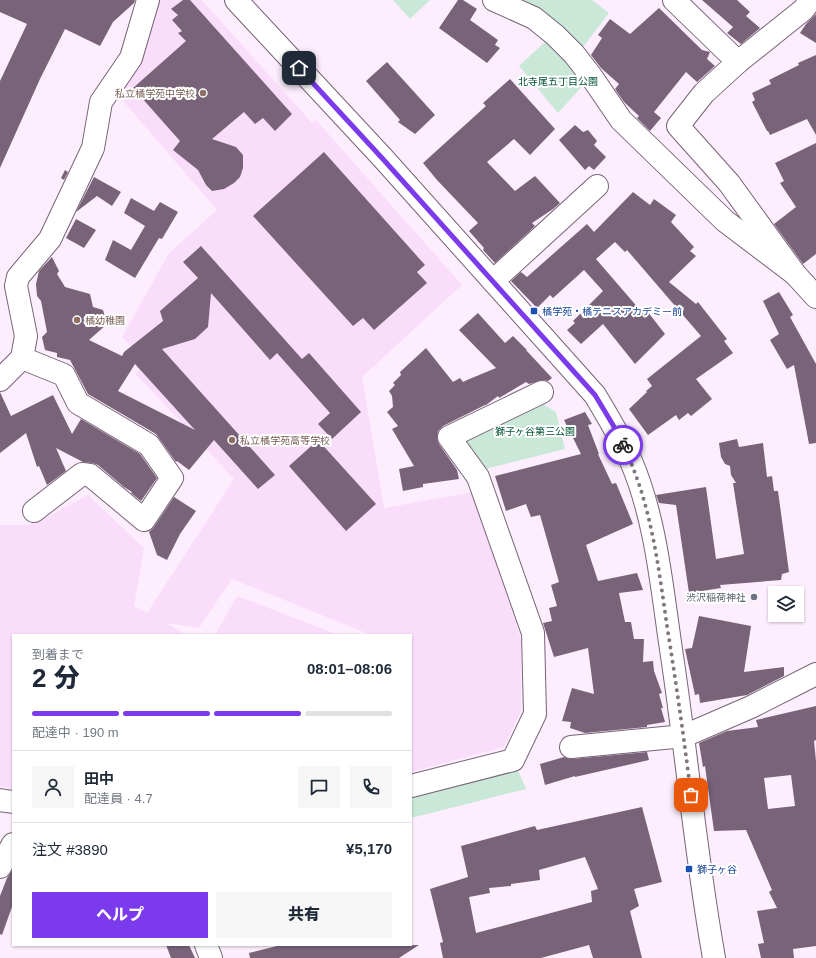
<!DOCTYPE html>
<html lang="ja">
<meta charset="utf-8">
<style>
body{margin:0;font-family:Arial,"Noto Sans JP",sans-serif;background:#f6f6f7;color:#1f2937;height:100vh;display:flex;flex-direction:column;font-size:15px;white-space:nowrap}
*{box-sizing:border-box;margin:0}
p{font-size:13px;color:#747a83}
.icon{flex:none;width:22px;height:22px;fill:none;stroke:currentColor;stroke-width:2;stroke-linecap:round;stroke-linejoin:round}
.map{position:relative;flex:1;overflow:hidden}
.drawer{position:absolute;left:12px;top:634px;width:400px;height:312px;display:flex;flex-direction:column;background:#fff;border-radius:0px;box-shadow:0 1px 3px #0004}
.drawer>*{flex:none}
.controls{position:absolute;left:768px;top:586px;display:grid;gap:8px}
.controls a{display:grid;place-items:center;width:36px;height:36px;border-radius:0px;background:#fff;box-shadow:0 1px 3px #0004;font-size:20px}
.pin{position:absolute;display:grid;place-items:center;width:34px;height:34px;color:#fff;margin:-17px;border-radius:8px;box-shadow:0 2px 6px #0006}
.courier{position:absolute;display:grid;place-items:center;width:40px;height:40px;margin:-20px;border:3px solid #7c3aed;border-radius:50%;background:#fff;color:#222;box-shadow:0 1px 5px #0007}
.summary em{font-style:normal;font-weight:800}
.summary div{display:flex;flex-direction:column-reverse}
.summary{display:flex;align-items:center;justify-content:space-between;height:68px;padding:0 20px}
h1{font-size:26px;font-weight:800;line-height:30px}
.bar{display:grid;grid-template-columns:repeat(4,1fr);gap:6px 4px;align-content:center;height:48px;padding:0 20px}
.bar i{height:5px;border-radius:3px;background:#e0e1e3}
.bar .on{background:#7c3aed}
.bar p{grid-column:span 4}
.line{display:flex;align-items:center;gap:10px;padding:0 20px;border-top:1px solid #e0e1e3}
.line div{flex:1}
.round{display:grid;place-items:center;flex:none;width:42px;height:42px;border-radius:0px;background:#f6f6f7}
.button{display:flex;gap:8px;margin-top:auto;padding:8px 20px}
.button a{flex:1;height:46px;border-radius:0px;background:#7c3aed;color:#fff;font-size:16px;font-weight:800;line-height:46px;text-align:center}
.button a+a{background:#f6f6f7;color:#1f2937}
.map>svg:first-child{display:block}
</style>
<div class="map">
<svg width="816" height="958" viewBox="0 0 816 958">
<rect width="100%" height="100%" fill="#fdeefd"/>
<g fill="#faddfb">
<path d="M160 0H202L312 123 316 120 462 285 362 377 384 508 473 492 521 639V711L504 747 411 772V635H371L232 579 199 628 166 623 186 635H13V789L0 786V527L1 525H26L36 523 88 495 144 548 134 606 147 613 234 479 136 374 144 358 122 337 169 253 217 210 118 95 154 6Z"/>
<path d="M237 596 339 635H215Z"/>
</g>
<g fill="#cae8d7">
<path d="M393 0H430L410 19Z"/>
<path d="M524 0H592L609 13 583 47Z"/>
<path d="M548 39 587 81 558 113 519 66Z"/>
<path d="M540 402 556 412 565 449 481 470 460 441Z"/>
<path d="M518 770 526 789 411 818V795Z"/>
</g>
<g fill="#786378" fill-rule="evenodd">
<path d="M0 0H135L134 3 113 22 100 46 65 29 40 79 0 168V81L27 24 0 12Z"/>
<path d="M183 0H190L292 114 275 131 263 118 255 124 244 112 212 139 236 147 243 155V168L240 177 234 183 224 189 212 191 206 185 198 170 173 150 180 141 133 88 186 41 178 33 182 31 172 20 178 15 171 9Z"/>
<path d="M458 0H463L477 9 470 20 498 40 495 45 500 48 487 63 439 28Z"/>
<path d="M702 0H737L750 12 746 16 760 28 741 44 727 33 733 27Z"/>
<path d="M659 8 702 50 710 52 707 59 715 66 697 82 686 72 654 112 661 118 650 131 637 118 639 116 624 102 615 89 619 84 601 68 591 55 602 38 598 35 610 19 630 34Z"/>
<path d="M816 14V43L800 33 806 24Z"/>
<path d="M816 55V135L807 119 770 135 768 131H767L752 102 755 100 752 93 771 84 769 80 799 65 798 63Z"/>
<path d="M387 62 435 115 415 134 398 122 400 120 366 81Z"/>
<path d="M510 79 555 129 530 155 514 139 487 162 515 191 535 176 560 203 553 209 532 223 535 226 495 263 483 250 484 248 469 231 478 223 437 180 423 163 486 106 483 103Z"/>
<path d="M575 125 583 132 588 130 597 141 594 145 606 157 594 170 589 166 585 170 559 140Z"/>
<path d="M816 143V254L803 264 774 224 796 207 780 183 784 181 775 163Z"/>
<path d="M324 152 425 265 417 272 427 283 374 330 363 318 353 326 253 216Z"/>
<path d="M65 170 68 172 64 180 61 178Z"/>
<path d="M94 177 121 192 112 206 97 196 76 212Z"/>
<path d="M633 192 650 205 654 199 676 215 671 222 694 247 690 251 696 256 669 282 696 304 698 302 727 339 724 341 733 353 696 379 712 399 691 416 688 413 679 420 676 415 648 435 629 409 647 392 646 391 652 386 647 379 701 336 627 250 625 252 615 242 596 259 640 310 644 307 665 334 635 364 603 324 581 344 567 330 575 323 573 321 603 291 584 270 553 298 550 295 537 308 511 281 521 272 527 277 587 224 594 232Z"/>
<path d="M131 198 154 211 160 202 178 212 162 239 159 238 135 278 105 260 113 240 131 250 145 226 124 213Z"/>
<path d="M76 219 96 230 84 248 66 238Z"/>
<path d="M201 246 302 359 309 353 361 412 332 439 318 424 330 413 277 353 270 360 211 293 208 327 195 339 162 349 275 475 258 489 214 440 189 470 177 461 176 462 156 434 88 394 70 360 57 357V353L45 350 42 337 47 332 41 301 37 296 36 284 39 271 52 257 59 271 57 274 65 287 90 294 93 307 103 310 107 324 89 340 122 356 124 352 163 321 160 311 198 278 183 262ZM135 364 195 430 118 391Z"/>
<path d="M779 292 793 315 790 317 816 364V443L809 444 794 365 787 369 770 340 779 334 763 301Z"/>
<path d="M478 313 505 343 513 336 527 350H526L552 378 548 381 543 380 529 384 526 382 499 398 498 396 486 405H485L443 426 438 431 437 438 439 444 457 470 459 479 423 484V487L403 491 399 469 414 466 392 429 398 426 387 412 393 407 392 396 389 391 395 385 393 383 401 375 400 372 426 348 453 382 460 378 463 382 467 380 496 368 459 330Z"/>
<path d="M0 392 11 416 53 395 72 434 81 419 140 454 157 478 141 501 131 493 132 492 124 487 98 465 92 463 83 462 56 448 66 471 47 485 39 466 37 467 26 433 0 453Z"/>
<path d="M585 412 592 424 588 425 599 454H598L612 484 616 483 633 524 586 545 598 581 637 573 643 590 619 593 625 622H631L634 639H644L643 662 653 661 654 671 662 693 659 694 663 708H661L665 722 647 725V727L585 733 570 728 571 722 562 721 572 688 594 694 588 648 554 657 543 623 552 621 549 608 557 606 551 585 559 582 540 515 531 517 526 504 506 511 495 476 581 454 564 420Z"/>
<path d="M737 439 739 447 763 443 767 477 772 476 774 491H778L789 572 782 574 781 580 720 585 721 588 689 593 676 505 659 503 656 495 706 487 716 559 744 554 733 483H736L731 475 730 466 725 464 721 457 719 443Z"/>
<path d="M318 440 376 504 346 531 289 466Z"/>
<path d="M174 497 196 511 180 534 167 560 157 555 149 532 154 527Z"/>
<path d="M699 616 751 626 744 672 784 667V676L747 695 700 703 699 694 695 695 685 649 692 648Z"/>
<path d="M816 706V740L814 741 816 761V946L793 949 794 958H761L758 944 764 943 757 911 777 908 769 892 772 890 746 830 714 831 705 766 703 767 699 743 727 731 758 727 756 720ZM791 775 795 806 768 809 764 778Z"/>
<path d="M647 752 649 760 575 777V776L545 785 540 764 564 757 572 759Z"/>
<path d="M642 807 662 882 634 889 639 906 630 911 642 958H593L589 945 541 958H443L440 943 443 942 430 889 468 877 461 846 535 826 537 830ZM585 857 598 889 591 891 592 902 476 933 469 897 490 893 489 888 511 886V884L540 880 539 870Z"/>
<path d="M13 869V904L2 935 0 934V896L7 878Z"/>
<path d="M166 945H189L195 958H171Z"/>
<path d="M281 945H419L399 958H250L249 953Z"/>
</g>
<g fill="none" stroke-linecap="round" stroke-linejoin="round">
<g stroke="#776377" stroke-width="24">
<g id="minor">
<path d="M236 0 382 157 595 395C608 417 621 438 631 461 657 522 662 591 672 656 687 756 696 858 714 958"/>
<path d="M494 0 534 18 555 35 574 54 591 76 621 120 725 221 795 274"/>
<path d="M674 0 738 62"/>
<path d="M811 0 803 10 738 62 704 93 678 126 729 183 795 274 816 297"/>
<path d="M493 281 597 186"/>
<path d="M22 358 64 375 78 403 149 445 172 478 144 520 90 475 82 474 34 511"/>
<path d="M0 380 22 358 26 336 16 286 18 277 50 239 93 148 101 102 131 58 148 0"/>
<path d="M571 747 684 736 751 707 816 674"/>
<path d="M411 786 513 760 535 714 533 633 478 477 449 437 542 392"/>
<path d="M0 800 13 802"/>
<path d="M0 867 13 844"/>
<path d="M206 945 211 958"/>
</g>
</g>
<use href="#minor" stroke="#fff" stroke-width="22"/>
</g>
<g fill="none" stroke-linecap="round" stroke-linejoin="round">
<path stroke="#807580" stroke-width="4" stroke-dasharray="0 7.2" d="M623 445C651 502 658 564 667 626 676 682 684 738 691 795"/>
<path stroke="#7c3aed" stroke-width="5" d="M299 68 382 158 595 395 613 425 623 445"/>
</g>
<g fill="#8d6e63" stroke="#fff" stroke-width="1.5">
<circle cx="203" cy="93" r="4"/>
<circle cx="77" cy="320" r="4"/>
<circle cx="232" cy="440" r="4"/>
</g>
<g fill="#1a4fb4" stroke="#fff" stroke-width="1.5">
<rect x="530" y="307" width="8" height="8" rx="2"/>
<rect x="685" y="865" width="8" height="8" rx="2"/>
</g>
<circle fill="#6b7280" stroke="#fff" stroke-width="1.5" cx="754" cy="597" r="4"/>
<g text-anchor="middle" stroke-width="4" stroke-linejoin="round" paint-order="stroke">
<g font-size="10" fill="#025134" stroke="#fff">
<text x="558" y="85">北寺尾五丁目公園</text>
<text x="535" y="435">獅子ヶ谷第三公園</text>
</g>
<g font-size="10" fill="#785e54" stroke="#fff" text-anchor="start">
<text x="195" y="97" text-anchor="end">私立橘学苑中学校</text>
<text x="85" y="324">橘幼稚園</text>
<text x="240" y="444">私立橘学苑高等学校</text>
</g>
<g font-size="10" fill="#164399" stroke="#fff" text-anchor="start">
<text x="542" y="315">橘学苑・橘テニスアカデミー前</text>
<text x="697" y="873">獅子ヶ谷</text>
</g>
<g font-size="10" fill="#5b616d" stroke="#fff" text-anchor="end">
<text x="746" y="601">渋沢稲荷神社</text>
</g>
</g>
</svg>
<div class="controls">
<a><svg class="icon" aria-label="layers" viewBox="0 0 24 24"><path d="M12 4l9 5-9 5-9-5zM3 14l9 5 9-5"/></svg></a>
</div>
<div class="pin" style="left:691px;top:795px;background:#ea580c"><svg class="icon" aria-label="bag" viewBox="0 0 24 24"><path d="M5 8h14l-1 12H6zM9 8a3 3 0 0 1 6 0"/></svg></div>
<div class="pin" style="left:299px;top:68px;background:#1f2937"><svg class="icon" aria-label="home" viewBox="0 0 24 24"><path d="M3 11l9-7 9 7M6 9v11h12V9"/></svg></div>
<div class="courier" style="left:623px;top:445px"><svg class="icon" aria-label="bike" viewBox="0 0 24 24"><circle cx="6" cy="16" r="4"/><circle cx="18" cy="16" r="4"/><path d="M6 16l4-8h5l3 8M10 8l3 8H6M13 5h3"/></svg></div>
<section class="drawer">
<div class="summary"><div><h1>2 分</h1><p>到着まで</p></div><em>08:01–08:06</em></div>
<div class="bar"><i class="on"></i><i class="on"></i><i class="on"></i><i></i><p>配達中 · 190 m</p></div>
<div class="line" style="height:72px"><a class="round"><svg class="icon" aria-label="person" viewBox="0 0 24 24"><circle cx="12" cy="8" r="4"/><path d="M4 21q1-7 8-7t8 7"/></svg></a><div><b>田中</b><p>配達員 · 4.7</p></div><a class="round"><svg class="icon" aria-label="chat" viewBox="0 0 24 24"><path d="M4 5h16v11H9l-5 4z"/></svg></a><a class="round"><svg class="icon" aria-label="phone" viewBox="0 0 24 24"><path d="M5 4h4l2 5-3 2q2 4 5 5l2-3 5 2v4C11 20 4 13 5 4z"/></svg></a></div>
<div class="line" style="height:52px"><div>注文 #3890</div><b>¥5,170</b></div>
<div class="button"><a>ヘルプ</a><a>共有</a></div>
</section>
</div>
